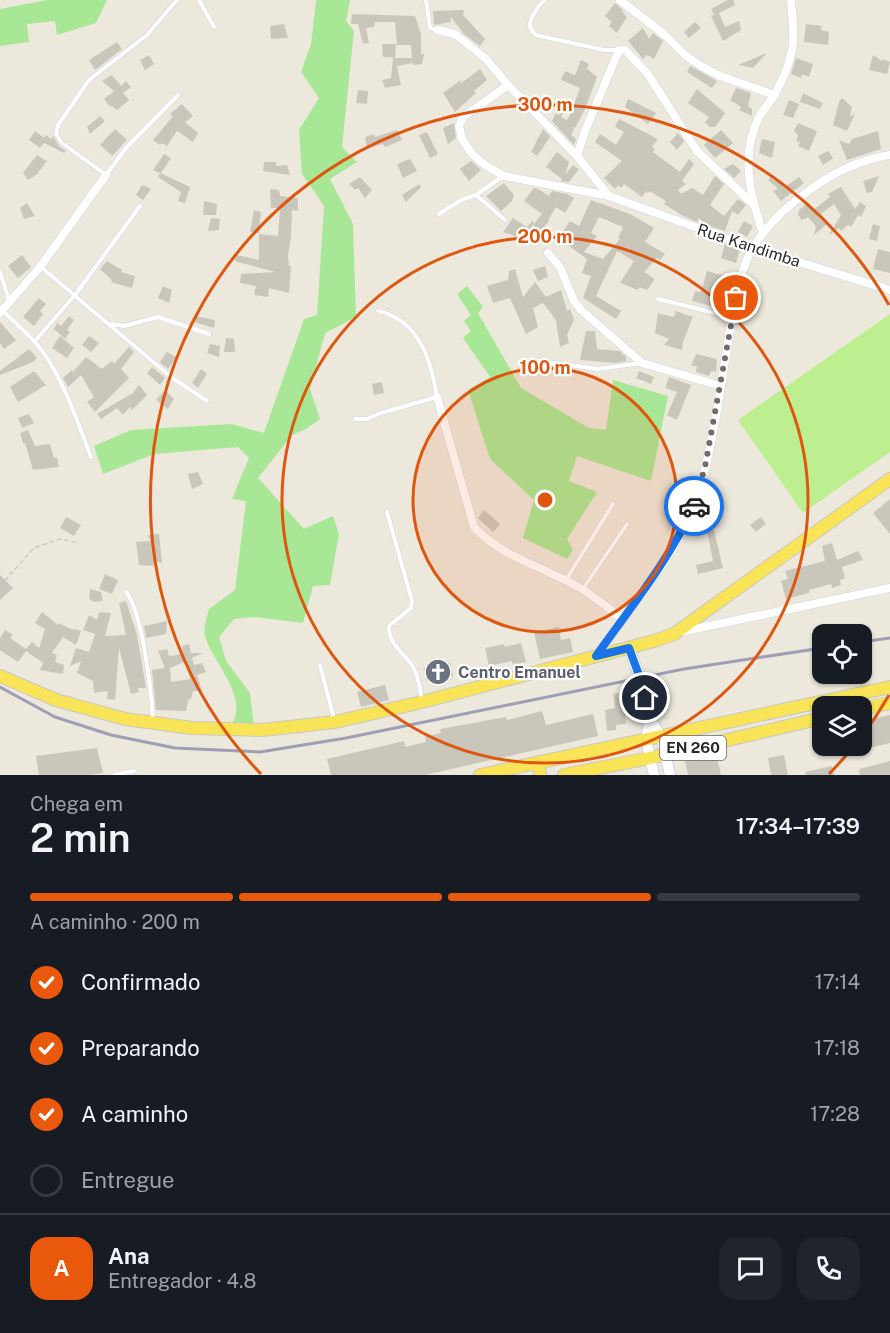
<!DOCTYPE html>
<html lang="pt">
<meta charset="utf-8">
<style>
body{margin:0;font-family:"Public Sans",sans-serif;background:#20242c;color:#f1f3f6;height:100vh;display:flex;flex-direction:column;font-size:22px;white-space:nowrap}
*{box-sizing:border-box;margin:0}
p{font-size:20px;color:#9ea1a6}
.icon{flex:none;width:33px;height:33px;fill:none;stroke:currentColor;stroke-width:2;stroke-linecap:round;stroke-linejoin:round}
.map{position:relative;height:775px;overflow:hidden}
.details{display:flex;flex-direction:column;background:#171b24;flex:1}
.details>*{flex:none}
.buttons{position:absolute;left:812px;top:624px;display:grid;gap:12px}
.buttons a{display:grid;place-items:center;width:60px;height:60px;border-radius:12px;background:#171b24;box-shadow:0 2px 4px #0004;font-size:30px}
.pin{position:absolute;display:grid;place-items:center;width:51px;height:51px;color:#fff;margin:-26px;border:3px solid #fff;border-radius:50%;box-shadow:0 2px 6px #0007}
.courier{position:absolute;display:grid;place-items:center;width:60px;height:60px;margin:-30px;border:4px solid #1a73e8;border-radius:50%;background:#fff;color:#222;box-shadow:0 2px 8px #0007}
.headline em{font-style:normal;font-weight:600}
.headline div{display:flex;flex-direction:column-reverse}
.headline{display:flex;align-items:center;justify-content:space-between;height:102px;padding:0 30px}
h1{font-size:39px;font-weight:600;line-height:45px}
.bar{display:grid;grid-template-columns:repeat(4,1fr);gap:9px 6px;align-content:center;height:72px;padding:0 30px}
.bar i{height:8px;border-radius:4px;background:#363941}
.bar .on{background:#ea580c}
.bar p{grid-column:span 4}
.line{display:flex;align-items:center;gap:15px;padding:0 30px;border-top:2px solid #363941}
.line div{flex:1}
.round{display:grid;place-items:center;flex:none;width:63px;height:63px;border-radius:18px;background:#20242c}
ol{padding:0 30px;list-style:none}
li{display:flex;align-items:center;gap:18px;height:66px}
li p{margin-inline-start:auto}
li .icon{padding:6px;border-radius:50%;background:#ea580c;color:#fff;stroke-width:4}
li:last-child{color:#9ea1a6}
li i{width:33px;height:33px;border:3px solid #363941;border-radius:50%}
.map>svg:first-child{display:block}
</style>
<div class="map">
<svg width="890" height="775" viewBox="0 0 890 775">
<rect width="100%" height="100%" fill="#ede8dc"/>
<g fill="#a8e796">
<path d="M47 0H107L96 23 57 35 55 21 27 24 29 42 0 46V9Z"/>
<path d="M316 0H350L346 21 354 31 342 147 357 162 330 179 353 224 356 317 325 333 310 389 320 419 306 429 292 435 258 478 304 529 333 516 339 534 330 585 313 586 303 623 253 617 234 619 219 637 226 661 250 693 254 726 231 725C250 697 213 664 205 636 203 629 207 617 209 609L235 590 246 501 232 499 249 458 238 447 154 454 103 474 94 446 131 430 231 424 264 433 304 319 317 315 324 206 302 174 299 130 319 98 301 72 311 44Z"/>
<path d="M467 286 483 307 478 313 521 388 589 428 606 430 613 380 668 396 651 481 577 456 569 481 597 492 567 539 573 550 567 559 523 538 534 500 490 459 468 390 490 377 463 338 471 331 464 321 471 315 457 294Z"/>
</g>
<path fill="#bdef91" d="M890 314V452L803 513 738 420Z"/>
<g fill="#c9c6bb" fill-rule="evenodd">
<path d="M728 0H733L735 5 719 13 725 27 739 21 741 30 723 41 711 16 714 15 711 9Z"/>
<path d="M615 3 623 10 622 11 627 17 617 33 609 26 612 22 605 16Z"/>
<path d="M464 10 463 15 485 39 480 46 464 34 451 17V22L434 25 433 11Z"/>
<path d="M352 14 415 16 421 34V54H424L422 64 413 65V63L397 66 401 85 385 88 382 80 391 78 393 57H383L382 44H396L395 58H412L411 45H397L395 22H375L374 27 366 28 369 43 363 44 358 24H351Z"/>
<path d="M695 22 701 28 689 38 684 32Z"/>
<path d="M284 24 288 38 271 39 270 26Z"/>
<path d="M806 24 822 26 821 30 829 32 828 45 804 42Z"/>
<path d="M643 28 649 39 653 33 663 41 654 59 647 55 643 59 628 41Z"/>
<path d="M117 42 122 49 95 70 89 60Z"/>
<path d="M767 53 753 68 738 65Z"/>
<path d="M149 55 154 64 145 70 140 60Z"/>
<path d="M873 55 882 61 883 59 890 62 887 74 869 70Z"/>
<path d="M796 58 813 64 809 77 802 74 801 78 791 74Z"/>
<path d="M581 60 589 64 587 69 597 77 585 109 575 128 573 127 574 129 571 135 576 139 574 145 552 121 556 113 559 115 564 111 561 117 567 120 570 115 580 88 561 80 565 71 575 75Z"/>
<path d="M690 66 717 81 712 88 687 72Z"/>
<path d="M480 69 487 80 474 91 476 93 455 112 443 93 461 80 460 84Z"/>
<path d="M112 75 121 86 126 81 131 87 123 93 129 100 117 110 112 106 110 107 104 99 114 91 102 81Z"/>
<path d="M736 88 751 93 748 106 752 109V116L739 110 741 107 730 100Z"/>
<path d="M697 89 725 113 715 127H710L705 122 709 117 688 103Z"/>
<path d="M358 90 368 91 367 104 356 103Z"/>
<path d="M803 93 823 103 820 109 800 102Z"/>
<path d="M842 98 852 107 850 116 855 114 847 131 833 125 839 102Z"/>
<path d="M628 99 656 113 648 124 625 107Z"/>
<path d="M789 100 799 104 793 118 783 115Z"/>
<path d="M182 104 193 116 185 122 198 133 193 142 177 131 167 146 162 143 160 145 153 140 173 116 170 114Z"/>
<path d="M100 116 105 121 90 134 87 127Z"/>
<path d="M619 119 658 139 652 147 655 149 653 152 680 172 689 159 694 164 682 181 686 184 678 190 681 194 692 188 703 195 715 176 724 184 710 205 724 216 738 199 746 205 738 215 732 211 725 231 706 225 699 218 697 222 683 216 664 204 666 201 649 191 648 193 646 191 642 197 624 184 621 188 618 185 615 189 604 178 622 161 595 142 600 134 616 145 624 132 615 127Z"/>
<path d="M454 123 456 138 448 144 443 128Z"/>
<path d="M798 123 817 131 809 151 798 146 800 142 796 141 798 135 794 131Z"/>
<path d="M115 129 127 140 112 156 100 145Z"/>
<path d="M543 129 550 137 537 156 531 152Z"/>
<path d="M397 130 402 140 385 147 383 144 367 148 365 137 374 134 375 137Z"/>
<path d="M721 130 733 143 715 158 704 145Z"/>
<path d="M35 131 44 138 46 135 51 139 53 136 59 146 66 151 64 153 44 143 40 148 29 140Z"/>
<path d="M878 131 881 149 847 160 839 140 849 144 852 139Z"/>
<path d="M427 132 438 154 430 158 419 135Z"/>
<path d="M678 133 684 141 677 150 670 142Z"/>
<path d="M762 139 775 142 772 158 759 153Z"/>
<path d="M828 151 833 158 823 165 818 156Z"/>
<path d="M557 152 569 162 565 175 573 165 579 169 569 182 561 181 562 179 546 167Z"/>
<path d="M164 154 171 158 161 173 157 172 153 170Z"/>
<path d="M37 155 47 161 36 175 28 180 23 173Z"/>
<path d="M410 159 417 171 403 178 397 164Z"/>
<path d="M471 161 481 170 469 181 460 169Z"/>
<path d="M264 162H276V166L287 165 290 175 263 171Z"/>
<path d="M733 164 741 171 734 178 724 169Z"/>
<path d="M160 173 190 187 185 203 178 201 181 192 158 177Z"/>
<path d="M879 176 872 192 867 193 863 181Z"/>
<path d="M360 177 372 190 365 198 358 188 355 190 349 184Z"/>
<path d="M771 177 785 187 799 177 804 183 781 201 773 191 778 189 768 180Z"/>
<path d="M504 183 514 195 512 201 501 211 486 196Z"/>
<path d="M419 184 421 187 406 202 402 195Z"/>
<path d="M142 185 151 189 143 200 136 195Z"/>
<path d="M841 187 855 209 860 202 866 206 861 217 858 215 851 227 848 225 841 231 839 228 828 236 841 215 834 204 821 214 828 223 814 235 816 226 808 217 802 220 798 215 799 210 807 204 813 210 830 197 828 194Z"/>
<path d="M534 188 538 189 549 196 552 191 567 194 574 198 565 213 556 207 548 220 549 221 541 231 533 225 542 214 524 201Z"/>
<path d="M270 189 279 190 280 196 298 198V211L292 210 291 236 288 256 289 266H291L289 293 269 288 268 297 254 295 256 286 240 283 241 274 275 272 235 261 236 255 259 260V234L278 236 280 208H271Z"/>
<path d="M591 200 630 214 654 228 645 242 665 254 660 260 657 258 644 272 655 279 647 290 639 287 638 290 620 283 634 261 617 251 596 296 621 311 616 319 583 298 591 276 582 273 587 259 558 238 570 221 579 226ZM599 217 623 227 618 238 620 239 603 259 584 252 597 236 591 233Z"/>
<path d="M204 201 217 204 216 215H203Z"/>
<path d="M27 203 35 216 24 219 20 208Z"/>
<path d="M254 210 261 212 259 233 250 232Z"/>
<path d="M211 218 220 219 219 230 208 231Z"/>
<path d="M513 218 527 227 532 221 534 222 524 244 516 239 519 237 503 232Z"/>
<path d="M744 221 753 226 747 237 738 232Z"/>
<path d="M873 224 880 226 877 241 869 239Z"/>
<path d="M725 244 740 250 736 263 721 258Z"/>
<path d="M878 249 890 252V273L873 269Z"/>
<path d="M22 255 31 267 18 278 8 266Z"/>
<path d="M107 261 122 270 121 272 135 276 132 288 111 282 112 280 100 269Z"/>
<path d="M545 266 548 277 538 281 533 270Z"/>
<path d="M515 269 523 297 535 282 546 297 561 290 567 311 570 309 574 320 567 335 569 343 560 347 556 320 543 303 533 308 538 327 526 334 510 298 493 303 487 286 508 280 509 271Z"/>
<path d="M707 271 725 276 722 290 730 292 727 310 692 301 695 291 700 292 702 290Z"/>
<path d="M163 286 172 290 169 303 158 298Z"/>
<path d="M39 298 46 304 40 311 43 314 34 326 23 317Z"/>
<path d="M676 311 693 317 683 341 682 350 664 345 669 339 655 333 658 313 674 317Z"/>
<path d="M69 316 74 320 67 330 70 332 65 339 54 329 57 323 61 326Z"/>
<path d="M195 316 215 320 214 328 194 322Z"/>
<path d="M0 322 16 340 4 349 0 343Z"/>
<path d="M586 331H595L597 349 619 351 626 357V361L615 363 580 360Z"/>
<path d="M60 336 74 348 67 358 52 348Z"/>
<path d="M89 336 99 343 91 352 82 345Z"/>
<path d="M226 338 234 339 235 352H224Z"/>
<path d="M210 344 220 346 219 357 207 353Z"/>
<path d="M129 347 134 352 121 369 129 378 95 412 87 402 94 397 81 375 68 387 63 378 72 370 73 372 86 357 102 369 112 361 114 364Z"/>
<path d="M29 349 37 358 33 362 0 375V371Z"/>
<path d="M167 352 176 357 168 369 160 362Z"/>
<path d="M696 354 717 359 716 372 711 371 709 376 696 372 697 366H691Z"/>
<path d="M152 367 165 378 160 385 147 373Z"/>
<path d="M201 369 207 374 198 388 192 383Z"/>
<path d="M34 371 46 385 18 402 10 387Z"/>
<path d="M639 371 654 377 651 384 636 378Z"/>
<path d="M669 377 691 385 677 420 667 415 677 392 665 388Z"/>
<path d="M382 382 384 393 374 395 372 384Z"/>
<path d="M139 385 147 395 132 410 130 407 123 415 117 408 101 419 97 414 133 393Z"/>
<path d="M165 390 174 399 168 409 156 400Z"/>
<path d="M29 414 34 423 22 428 18 418Z"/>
<path d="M28 430 35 446 50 444 54 458 57 457 59 467 33 470 25 443H23L20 433Z"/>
<path d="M198 472 203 484 192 489 188 474Z"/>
<path d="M890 499V534L873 513Z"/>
<path d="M484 510 500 524 493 532 478 518Z"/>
<path d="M66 517 81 525 74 536 60 528Z"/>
<path d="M761 517 766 524 756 532 750 525Z"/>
<path d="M714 530 723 568 698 574 696 565 713 561 707 531Z"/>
<path d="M159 534 162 563 154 561V566L139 565 136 542 150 541 148 535Z"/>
<path d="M832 543 837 560 858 551 863 560 842 567 845 578 840 580 841 585 832 588 831 584 809 590V593L786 599 781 581 788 579 785 571 825 561 822 546Z"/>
<path d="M105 574 118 580 112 594 99 589Z"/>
<path d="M0 575 13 588 0 600Z"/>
<path d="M90 589 101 592 103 601 93 602 89 599Z"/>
<path d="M126 601 137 635 146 688H138L139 692 131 694 119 648 115 700 107 699 108 691 94 693 93 681 77 673 81 661 70 666 76 648 89 652 95 634 83 630 89 615 97 620 99 612 111 613 105 636 126 635 119 603Z"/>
<path d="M42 612 58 625 59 623 73 630 74 629 81 631 76 645 63 637 52 653 57 655 55 662 64 665 63 674 40 670 43 663 26 651 18 662 0 650V638L5 630 13 635 10 638 26 649 32 642 39 648 45 629 35 623Z"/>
<path d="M167 621 166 634 146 638 144 626Z"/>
<path d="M559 627 561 640 570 638 573 652 540 659 534 632Z"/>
<path d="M521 643 526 662 513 665 512 661 489 666 485 648 504 644 505 647Z"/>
<path d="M189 644 191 653H203L192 658 194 665 202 663 206 672 197 675 202 691H193L191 699 188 700 186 711 156 710 152 670 165 668 158 651 167 649 169 656 183 654 182 646ZM186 661 190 679 171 682 170 668Z"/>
<path d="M450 663 453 676 426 681 424 668Z"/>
<path d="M385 685 389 700 361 707 357 692Z"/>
<path d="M630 691 635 711 625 712 626 724 616 725V730L607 731 605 710 615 708 613 694Z"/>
<path d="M542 711 546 725 593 714 598 736 425 775H331L327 759 404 741 405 747 426 742 425 737 441 733 440 729 506 717 507 720Z"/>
<path d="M890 715V743L861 750V722Z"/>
<path d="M97 748 103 773 89 775H39L36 756Z"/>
<path d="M716 754 721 775H688L685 761Z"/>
<path d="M784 755 788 775H771L768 758Z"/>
<path d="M890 761V775H860L859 769Z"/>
<path d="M832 766 834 775H806L805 772Z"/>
</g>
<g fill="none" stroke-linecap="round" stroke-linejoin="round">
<g stroke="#d1d3e4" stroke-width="5">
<g id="service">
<path d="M177 0 147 35 89 80 58 125 56 134 62 143 106 175 126 148 178 95"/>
<path d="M199 0 214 27"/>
<path d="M426 0 430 28 437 30"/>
<path d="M544 0C536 11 522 24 536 35L604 50H619"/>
<path d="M476 195 505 220"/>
<path d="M439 214 461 200 476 195 503 176"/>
<path d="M41 267 171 377 207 401"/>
<path d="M0 272 9 300"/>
<path d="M658 299 731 317"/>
<path d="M3 311C13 321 24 330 33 340 60 368 77 421 91 457"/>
<path d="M111 324 124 326 158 317 209 334"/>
<path d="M35 341 75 295 140 206"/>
<path d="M539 361 598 369 642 363"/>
<path d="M355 419H367L381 413 437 397C431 360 419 320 378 311"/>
<path d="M387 512 412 601 411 608 389 626C388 645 405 653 413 667 419 677 420 690 422 701"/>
<path d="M566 580 613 504"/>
<path d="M583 589 627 524"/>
<path d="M126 592C143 613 151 691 153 720"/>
<path d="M320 665 334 719"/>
<path d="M114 775 134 771"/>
</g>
</g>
<g stroke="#d1d3e4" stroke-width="9">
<g id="minor">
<path d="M620 0 665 35 685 55 701 66 720 76 775 95"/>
<path d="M438 30 455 34 486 59 508 85 577 156 609 196"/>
<path d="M508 85 469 113 463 117 459 126 462 139 472 154 485 165 504 176 609 196 753 248 890 290"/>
<path d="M577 156 585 131 619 50H625L647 73 697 151 753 204"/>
<path d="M763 233C750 196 740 155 759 117 763 109 771 102 775 94 783 80 792 58 793 42 794 28 792 14 791 0"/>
<path d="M548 253 560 267 574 301 581 310 642 363 721 386"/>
<path d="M0 313 40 267 106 175"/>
<path d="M437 397 474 527C501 557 547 568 582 589 596 598 609 609 623 619"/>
<path d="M680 632 890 588"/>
<path d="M597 655C630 608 679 552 697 498 712 451 720 391 728 342 733 311 737 274 754 246 769 223 789 204 811 189 835 172 862 159 890 155"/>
</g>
</g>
<g stroke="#d1d3e4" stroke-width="12">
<g id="tertiary">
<path d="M629 648 640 678 650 718 661 736 670 775"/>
<path d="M650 718 646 739 654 775"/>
</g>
</g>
<g stroke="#c8c8c8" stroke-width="14">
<g id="primary">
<path d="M0 676 56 700 125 719 192 728 262 730 335 722 422 702 654 641 674 634 890 479"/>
<path d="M861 709 890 703"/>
<path d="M539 762 540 775"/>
<path d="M480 775 890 687"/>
<path d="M564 775 650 758 822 718"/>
</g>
</g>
<path stroke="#c8c8c8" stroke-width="1.5" stroke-dasharray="4.5 3" stroke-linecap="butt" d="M0 586 34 548 60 539 79 543"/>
<use href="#service" stroke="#fff" stroke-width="4"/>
<use href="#minor" stroke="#fff" stroke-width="8"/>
<use href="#tertiary" stroke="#fff" stroke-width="10"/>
<use href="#primary" stroke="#f8e456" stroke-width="12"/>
<g stroke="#9e9fb6" stroke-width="3">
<path d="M861 642 890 638"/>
<path d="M0 687 55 717 111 735 175 748 260 752 346 738 684 669 822 648"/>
</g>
</g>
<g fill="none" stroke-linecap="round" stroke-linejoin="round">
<path stroke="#6f6d69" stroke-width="6" stroke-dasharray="0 10.8" d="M694 506 705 467 736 298"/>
<path stroke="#1a73e8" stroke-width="8" d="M645 698 640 678 629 648 596 656C631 607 669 560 694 506"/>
</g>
<circle cx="545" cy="500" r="132" fill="#df570e" fill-opacity=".12"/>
<g fill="none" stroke="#df570e" stroke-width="3">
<circle cx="545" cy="500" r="132"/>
<circle cx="545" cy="500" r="263"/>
<path d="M889 695A395 395 0 0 1 863 735M854 746A395 395 0 0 1 829 774M261 774A395 395 0 1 1 889 305"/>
</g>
<defs>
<g id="church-disc" transform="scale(1.35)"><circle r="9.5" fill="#6b7280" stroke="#fff"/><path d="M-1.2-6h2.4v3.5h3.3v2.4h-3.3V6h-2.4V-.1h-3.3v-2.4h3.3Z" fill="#fff"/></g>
</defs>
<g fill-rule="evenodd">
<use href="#church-disc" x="438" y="672"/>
</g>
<g text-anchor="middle" stroke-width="4.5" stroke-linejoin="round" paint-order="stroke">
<rect fill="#fff" stroke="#6b6b6b" stroke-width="1.5" x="660" y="736" width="66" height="24" rx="4.5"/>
<g font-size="15" font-weight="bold" fill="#2b2b2b">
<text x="693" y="753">EN 260</text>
</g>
<g font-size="16" fill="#2b2b2b" stroke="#fff">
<text transform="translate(749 245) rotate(18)" y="6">Rua Kandimba</text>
</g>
<g font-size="16" font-weight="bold" fill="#5b616d" stroke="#fff" text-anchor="start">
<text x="458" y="678">Centro Emanuel</text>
</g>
</g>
<circle cx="545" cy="500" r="9" fill="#df570e" stroke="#fff" stroke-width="3"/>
<g font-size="18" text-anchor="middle" font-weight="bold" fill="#df570e" stroke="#fff" stroke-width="4.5" stroke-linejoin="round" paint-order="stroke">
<text x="545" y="111">300 m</text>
<text x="545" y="243">200 m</text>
<text x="545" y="374">100 m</text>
</g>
</svg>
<div class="buttons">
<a><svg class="icon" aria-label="locate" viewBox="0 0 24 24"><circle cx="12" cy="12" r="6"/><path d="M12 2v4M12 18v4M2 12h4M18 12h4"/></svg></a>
<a><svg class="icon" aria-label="layers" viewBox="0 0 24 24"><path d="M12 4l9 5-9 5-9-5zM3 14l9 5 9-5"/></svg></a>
</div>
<div class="pin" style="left:736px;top:298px;background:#ea580c"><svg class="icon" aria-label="bag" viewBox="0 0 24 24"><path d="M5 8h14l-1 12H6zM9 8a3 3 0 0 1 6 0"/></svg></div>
<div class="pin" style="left:645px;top:698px;background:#1f2937"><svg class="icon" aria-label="home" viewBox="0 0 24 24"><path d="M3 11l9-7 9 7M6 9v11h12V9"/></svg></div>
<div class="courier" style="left:694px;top:506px"><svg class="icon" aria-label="car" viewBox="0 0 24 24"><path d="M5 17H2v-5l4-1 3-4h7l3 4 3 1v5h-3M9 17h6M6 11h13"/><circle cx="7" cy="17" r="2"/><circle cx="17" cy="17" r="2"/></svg></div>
</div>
<section class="details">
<div class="headline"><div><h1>2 min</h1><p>Chega em</p></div><em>17:34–17:39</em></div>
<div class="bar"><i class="on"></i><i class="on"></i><i class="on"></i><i></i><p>A caminho · 200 m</p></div>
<ol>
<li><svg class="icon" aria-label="check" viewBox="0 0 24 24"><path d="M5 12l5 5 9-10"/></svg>Confirmado<p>17:14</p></li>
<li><svg class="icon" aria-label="check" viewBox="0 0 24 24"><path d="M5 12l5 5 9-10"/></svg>Preparando<p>17:18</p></li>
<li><svg class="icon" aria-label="check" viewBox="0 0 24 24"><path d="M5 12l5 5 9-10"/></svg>A caminho<p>17:28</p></li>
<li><i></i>Entregue</li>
</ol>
<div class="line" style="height:108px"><b class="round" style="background:#ea580c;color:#fff">A</b><div><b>Ana</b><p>Entregador · 4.8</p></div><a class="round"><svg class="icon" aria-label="chat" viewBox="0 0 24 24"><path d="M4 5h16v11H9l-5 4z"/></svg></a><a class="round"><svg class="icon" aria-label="phone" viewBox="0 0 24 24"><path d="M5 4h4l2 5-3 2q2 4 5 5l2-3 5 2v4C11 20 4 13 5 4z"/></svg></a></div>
</section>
